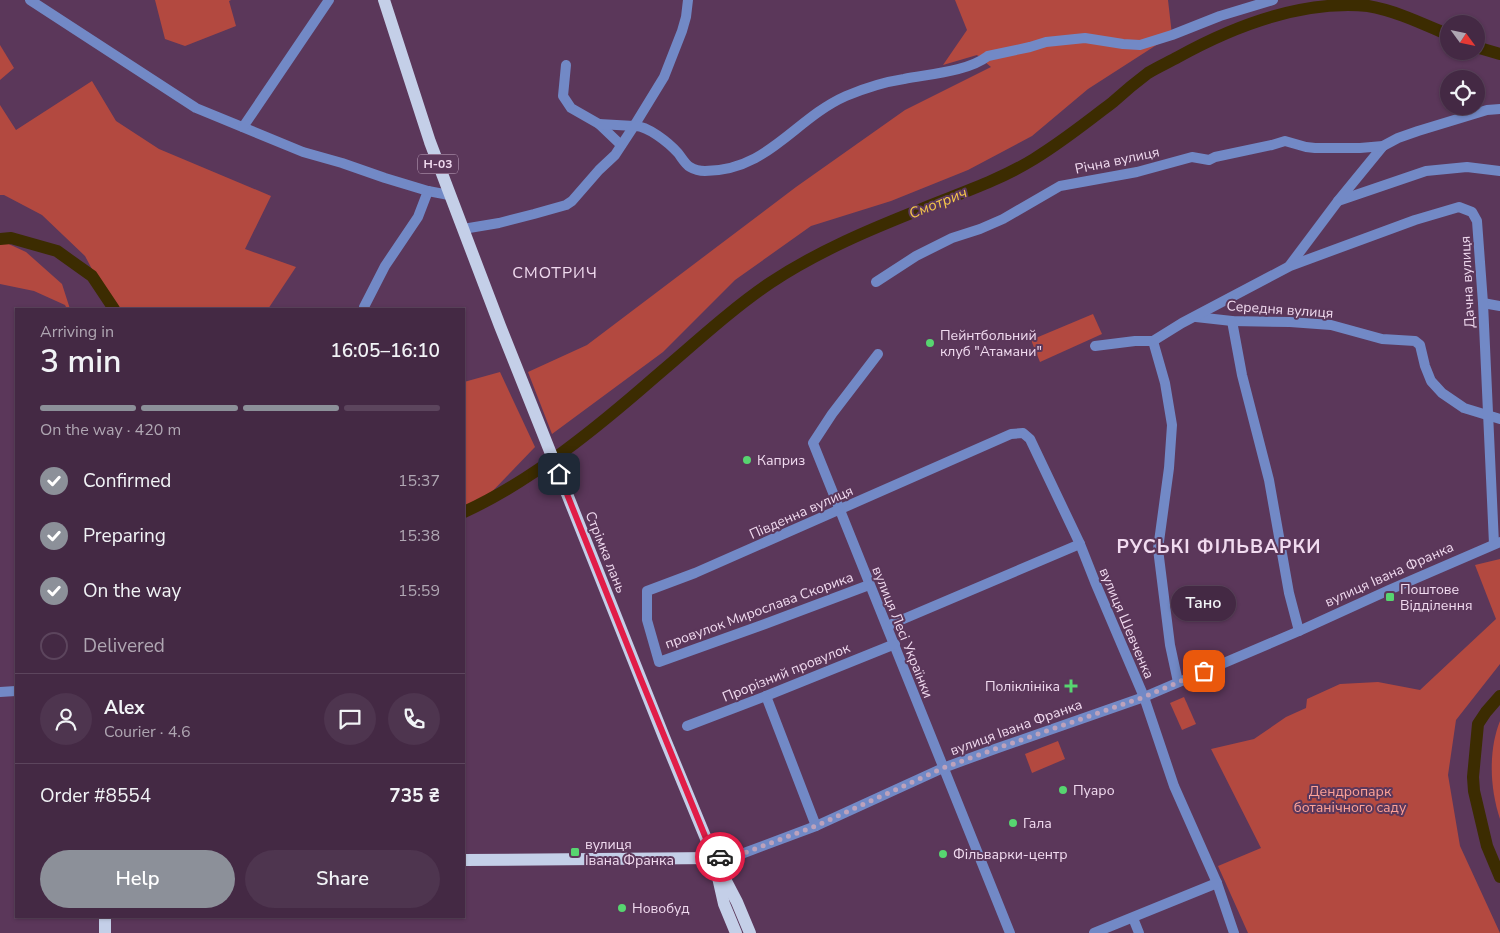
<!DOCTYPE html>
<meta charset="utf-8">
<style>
body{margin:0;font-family:"Nunito Sans",sans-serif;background:#4e354f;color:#f1f3f6;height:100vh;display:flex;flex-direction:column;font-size:19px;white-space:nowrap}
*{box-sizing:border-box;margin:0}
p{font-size:16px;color:#afa6b2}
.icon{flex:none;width:28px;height:28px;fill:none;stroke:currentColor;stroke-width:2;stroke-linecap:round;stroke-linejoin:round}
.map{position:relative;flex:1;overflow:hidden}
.sheet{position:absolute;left:15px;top:308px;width:450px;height:610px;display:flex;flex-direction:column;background:#442944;border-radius:0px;box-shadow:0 1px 4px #0004,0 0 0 1px #5c455d}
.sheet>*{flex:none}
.needle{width:32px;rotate:123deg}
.buttons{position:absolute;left:1440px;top:15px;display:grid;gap:10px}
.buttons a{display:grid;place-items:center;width:45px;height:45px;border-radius:50%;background:#442944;box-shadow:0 1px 4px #0004,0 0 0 1px #5c455d;font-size:25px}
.pin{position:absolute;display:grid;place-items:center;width:42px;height:42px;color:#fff;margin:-21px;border-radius:10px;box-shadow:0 2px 8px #0006}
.courier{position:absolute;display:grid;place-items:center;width:50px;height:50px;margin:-25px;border:4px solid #e11d48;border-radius:50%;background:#fff;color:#222;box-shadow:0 1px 6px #0007}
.bubble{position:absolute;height:35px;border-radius:18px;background:#442944;box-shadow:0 1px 4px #0004,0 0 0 1px #5c455d;font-size:16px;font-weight:600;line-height:35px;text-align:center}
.head em{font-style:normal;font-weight:600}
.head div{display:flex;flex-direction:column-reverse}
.head{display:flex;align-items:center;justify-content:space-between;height:85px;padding:0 25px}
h1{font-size:32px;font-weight:600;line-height:38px}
.bar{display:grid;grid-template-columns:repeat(4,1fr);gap:8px 5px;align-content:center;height:60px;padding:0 25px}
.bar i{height:6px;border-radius:4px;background:#5c455d}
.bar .current{background:#8c9099}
.bar p{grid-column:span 4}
.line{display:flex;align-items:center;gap:12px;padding:0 25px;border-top:1px solid #5c455d}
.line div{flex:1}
.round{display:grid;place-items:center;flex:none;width:52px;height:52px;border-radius:26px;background:#4e354f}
ol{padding:0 25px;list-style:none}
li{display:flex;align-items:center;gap:15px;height:55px}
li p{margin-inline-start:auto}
li .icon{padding:5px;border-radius:50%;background:#8c9099;color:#fff;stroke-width:4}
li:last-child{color:#afa6b2}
li i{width:28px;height:28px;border:2px solid #5c455d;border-radius:50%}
.cta{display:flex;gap:10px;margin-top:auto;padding:10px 25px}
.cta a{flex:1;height:58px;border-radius:30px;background:#8c9099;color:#fff;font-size:20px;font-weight:600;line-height:58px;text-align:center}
.cta a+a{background:#4e354f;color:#f1f3f6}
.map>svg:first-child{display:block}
</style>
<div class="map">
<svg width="1500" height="933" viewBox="0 0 1500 933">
<rect width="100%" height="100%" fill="#5b375a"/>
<g fill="#b34940">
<path d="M155 0H231L229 1 236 26 185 46 165 39Z"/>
<path d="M955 0H1168L1172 35 1088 89 1032 136 968 170 891 201 811 226 735 280 663 352 552 434 528 372 587 345 796 187 905 110 991 67 977 55 943 65 967 30Z"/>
<path d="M0 45 14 68 0 80Z"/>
<path d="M92 81 116 121 159 149 271 196 245 249 296 267 268 309H112L110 303 85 256 42 215 4 195H0V105L16 130Z"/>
<path d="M0 240 26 252 62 284 70 309H67L65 305 34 291 0 284Z"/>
<path d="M1093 314 1102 334 1040 362 1031 340Z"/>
<path d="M500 372 535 447 484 500 464 507V382Z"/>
<path d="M1500 559V664L1456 720 1448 775 1460 846 1500 933H1248L1218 866 1261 848 1211 749 1254 739 1286 717 1306 708 1307 699 1340 684 1378 682 1420 690 1496 619 1475 565Z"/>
<path d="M1184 697 1196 724 1182 730 1170 703Z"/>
<path d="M1500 721V819C1490 789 1488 751 1500 721Z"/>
<path d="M1058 741 1065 759 1032 773 1025 754Z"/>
</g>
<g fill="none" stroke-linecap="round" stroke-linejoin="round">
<g stroke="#3c2c01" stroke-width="12">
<path d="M1476 47 1500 54"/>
<path d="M0 239 11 238 57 251 92 276 114 309"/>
<path d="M464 512C532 481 599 426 655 377 693 345 729 311 770 283 818 251 871 229 924 208 961 193 1000 180 1034 159 1062 142 1087 122 1113 102 1124 92 1136 82 1148 73 1158 67 1169 62 1178 57 1234 26 1303 0 1368 6 1397 11 1423 24 1449 35"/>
<path d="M1500 696 1486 712 1478 724 1473 777 1474 791 1487 846 1500 877"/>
</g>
<g stroke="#7289c6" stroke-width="10">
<path d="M30 0 196 108 303 152 342 163 385 178 428 191 449 195"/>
<path d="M566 65 563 96 571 108 599 124 621 145"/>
<path d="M599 124 634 126 664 77 682 31 686 17 688 0"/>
<path d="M243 127 329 0"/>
<path d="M1338 201 1426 171 1467 167 1500 171"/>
<path d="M463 229 499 223 534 214 566 205 572 201 599 170 615 155 634 126C647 125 669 143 678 153 682 158 685 164 690 167 695 170 700 171 705 171 768 171 794 119 846 96 865 88 884 82 904 79 929 74 967 72 988 56L1030 47 1046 42 1085 38 1123 44 1140 45 1172 35 1220 16 1273 0"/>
<path d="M1290 265 1338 201 1383 146"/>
<path d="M876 282 916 256 952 238 980 229 1003 219 1060 186 1137 172 1192 157 1209 160 1215 157 1272 145 1285 141 1306 147 1315 148H1360L1383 146 1398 138 1418 131 1487 110 1500 109"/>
<path d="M1483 303 1500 306"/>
<path d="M364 307 385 266 418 217 428 191"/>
<path d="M1196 317 1232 321 1290 322 1331 325 1382 339 1415 341 1420 345 1425 366 1431 381 1442 393 1464 408 1500 419"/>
<path d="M1232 321 1242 375 1269 480 1289 593 1299 631"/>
<path d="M1153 341 1165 383 1172 425 1169 468 1158 549 1170 645 1178 682"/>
<path d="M1095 346 1135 341H1153L1182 323 1290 266 1415 220 1459 207 1472 212 1477 221 1483 303 1494 544"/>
<path d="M878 354 832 414 813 443 1010 933"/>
<path d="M869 585 765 624 659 662 647 620V591L695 573 1011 434 1023 433 1030 439 1080 544 1095 582 1144 697 1174 786 1217 883 1234 933"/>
<path d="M887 626 1080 544"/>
<path d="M0 692 16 691"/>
<path d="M766 696 816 826"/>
<path d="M687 726 766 696 895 644"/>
<path d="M714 858 736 856 816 826 943 768 995 749 1144 697 1299 631 1389 590 1500 542"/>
<path d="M1133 918 1139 933"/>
<path d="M1094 933 1217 883"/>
</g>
<g stroke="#c4cfe8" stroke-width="12">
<path d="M384 0 430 142 500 326 664 737 714 858 737 902 750 933"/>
<path d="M464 860 714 858"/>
<path d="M717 873 724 904 736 933"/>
<path d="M105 933V916"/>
</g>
</g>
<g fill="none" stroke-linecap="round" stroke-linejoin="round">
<path stroke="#bca2bc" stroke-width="5" stroke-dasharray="0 9" d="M720 857 736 856 816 826 943 768 995 749 1144 697 1204 671"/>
<path stroke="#e11d48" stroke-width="6" d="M559 474 640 677 714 858 720 857"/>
</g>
<g fill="#57d570" stroke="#5b375a" stroke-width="2">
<circle cx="930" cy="343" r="5"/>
<circle cx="747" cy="460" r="5"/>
<rect x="1385" y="592" width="10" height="10" rx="2.5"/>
<path d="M1068.5 678.5h5v5h5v5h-5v5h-5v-5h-5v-5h5z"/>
<circle cx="1063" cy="790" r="5"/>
<circle cx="1013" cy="823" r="5"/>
<rect x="570" y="847" width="10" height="10" rx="2.5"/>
<circle cx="943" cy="854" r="5"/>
<circle cx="622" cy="908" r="5"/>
</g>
<g text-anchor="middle" stroke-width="4" stroke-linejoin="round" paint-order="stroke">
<rect fill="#5b375a" stroke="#c4aac3" stroke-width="1" x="418" y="154.5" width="40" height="19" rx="4"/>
<g font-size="12" font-weight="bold" fill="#f1dbf0">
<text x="438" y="168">Н-03</text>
</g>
<g font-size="14" fill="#f1dbf0" stroke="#5b375a">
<text transform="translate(1117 160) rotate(-12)" y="5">Річна вулиця</text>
<text transform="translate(1467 282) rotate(-93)" y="5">Дачна вулиця</text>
<text transform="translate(1280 309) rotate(4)" y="5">Середня вулиця</text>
<text transform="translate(801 512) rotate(-24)" y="5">Південна вулиця</text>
<text transform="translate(606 552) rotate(68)" y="5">Стрімка лань</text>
<text transform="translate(1389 574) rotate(-24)" y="5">вулиця Івана Франка</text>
<text transform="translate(759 610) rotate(-20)" y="5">провулок Мирослава Скорика</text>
<text transform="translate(1127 623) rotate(67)" y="5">вулиця Шевченка</text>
<text transform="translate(903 632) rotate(68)" y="5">вулиця Лесі Українки</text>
<text transform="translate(786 672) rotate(-22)" y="5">Прорізний провулок</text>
<text transform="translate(1016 727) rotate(-20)" y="5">вулиця Івана Франка</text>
</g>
<g font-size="14" fill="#f1dbf0" stroke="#5b375a" text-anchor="start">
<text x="940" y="340">Пейнтбольний<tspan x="940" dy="16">клуб "Атамани"</tspan></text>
<text x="757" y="465">Каприз</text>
<text x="1400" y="594">Поштове<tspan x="1400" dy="16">Відділення</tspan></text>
<text x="1060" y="691" text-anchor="end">Поліклініка</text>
<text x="1073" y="795">Пуаро</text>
<text x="1023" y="828">Гала</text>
<text x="585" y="849">вулиця<tspan x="585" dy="16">Івана Франка</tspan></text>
<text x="953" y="859">Фільварки-центр</text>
<text x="632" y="913">Новобуд</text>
</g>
<g font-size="14" fill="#fda297" stroke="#5b375a">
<text x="1350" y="796">Дендропарк<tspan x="1350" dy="16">ботанічного саду</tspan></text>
</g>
<g font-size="15" font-style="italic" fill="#f5c64a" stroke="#5b375a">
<text transform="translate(938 203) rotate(-22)" y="5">Смотрич</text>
</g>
<g font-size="16" letter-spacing="1" fill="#f1dbf0" stroke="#5b375a">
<text x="555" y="278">СМОТРИЧ</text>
</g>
<g font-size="19" font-weight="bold" letter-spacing="1" fill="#f1dbf0" stroke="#5b375a">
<text x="1219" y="553">РУСЬКІ ФІЛЬВАРКИ</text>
</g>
</g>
</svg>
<div class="buttons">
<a><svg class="needle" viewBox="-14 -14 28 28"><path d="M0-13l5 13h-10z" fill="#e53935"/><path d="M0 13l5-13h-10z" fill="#afa6b2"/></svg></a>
<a><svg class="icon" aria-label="locate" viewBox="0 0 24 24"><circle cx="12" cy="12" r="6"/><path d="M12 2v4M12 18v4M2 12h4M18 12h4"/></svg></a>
</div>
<div class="pin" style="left:1204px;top:671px;background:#ea580c"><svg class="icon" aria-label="bag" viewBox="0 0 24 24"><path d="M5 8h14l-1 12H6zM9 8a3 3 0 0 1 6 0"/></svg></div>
<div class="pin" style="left:559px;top:474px;background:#1f2937"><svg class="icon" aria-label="home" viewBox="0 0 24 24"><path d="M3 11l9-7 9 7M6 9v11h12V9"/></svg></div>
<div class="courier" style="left:720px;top:857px"><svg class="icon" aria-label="car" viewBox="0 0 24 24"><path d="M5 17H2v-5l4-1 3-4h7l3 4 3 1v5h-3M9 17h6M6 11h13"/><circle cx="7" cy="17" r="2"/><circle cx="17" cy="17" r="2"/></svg></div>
<div class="bubble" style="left:1171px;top:586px;width:65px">Тано</div>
<section class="sheet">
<div class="head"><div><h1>3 min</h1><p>Arriving in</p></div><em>16:05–16:10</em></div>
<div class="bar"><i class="current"></i><i class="current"></i><i class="current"></i><i></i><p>On the way · 420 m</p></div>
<ol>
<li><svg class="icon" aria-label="check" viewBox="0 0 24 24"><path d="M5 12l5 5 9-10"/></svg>Confirmed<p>15:37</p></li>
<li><svg class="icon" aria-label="check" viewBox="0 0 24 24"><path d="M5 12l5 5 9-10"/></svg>Preparing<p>15:38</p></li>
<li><svg class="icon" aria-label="check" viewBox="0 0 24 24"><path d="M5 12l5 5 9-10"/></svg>On the way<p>15:59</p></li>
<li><i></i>Delivered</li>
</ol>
<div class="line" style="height:90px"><a class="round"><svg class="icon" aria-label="person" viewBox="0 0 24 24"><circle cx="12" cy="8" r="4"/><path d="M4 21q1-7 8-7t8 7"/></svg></a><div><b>Alex</b><p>Courier · 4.6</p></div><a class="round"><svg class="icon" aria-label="chat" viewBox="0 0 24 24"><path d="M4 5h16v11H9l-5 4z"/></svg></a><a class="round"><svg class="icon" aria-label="phone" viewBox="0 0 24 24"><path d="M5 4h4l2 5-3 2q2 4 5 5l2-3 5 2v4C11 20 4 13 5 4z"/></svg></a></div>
<div class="line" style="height:65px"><div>Order #8554</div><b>735 ₴</b></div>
<div class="cta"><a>Help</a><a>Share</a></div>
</section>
</div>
